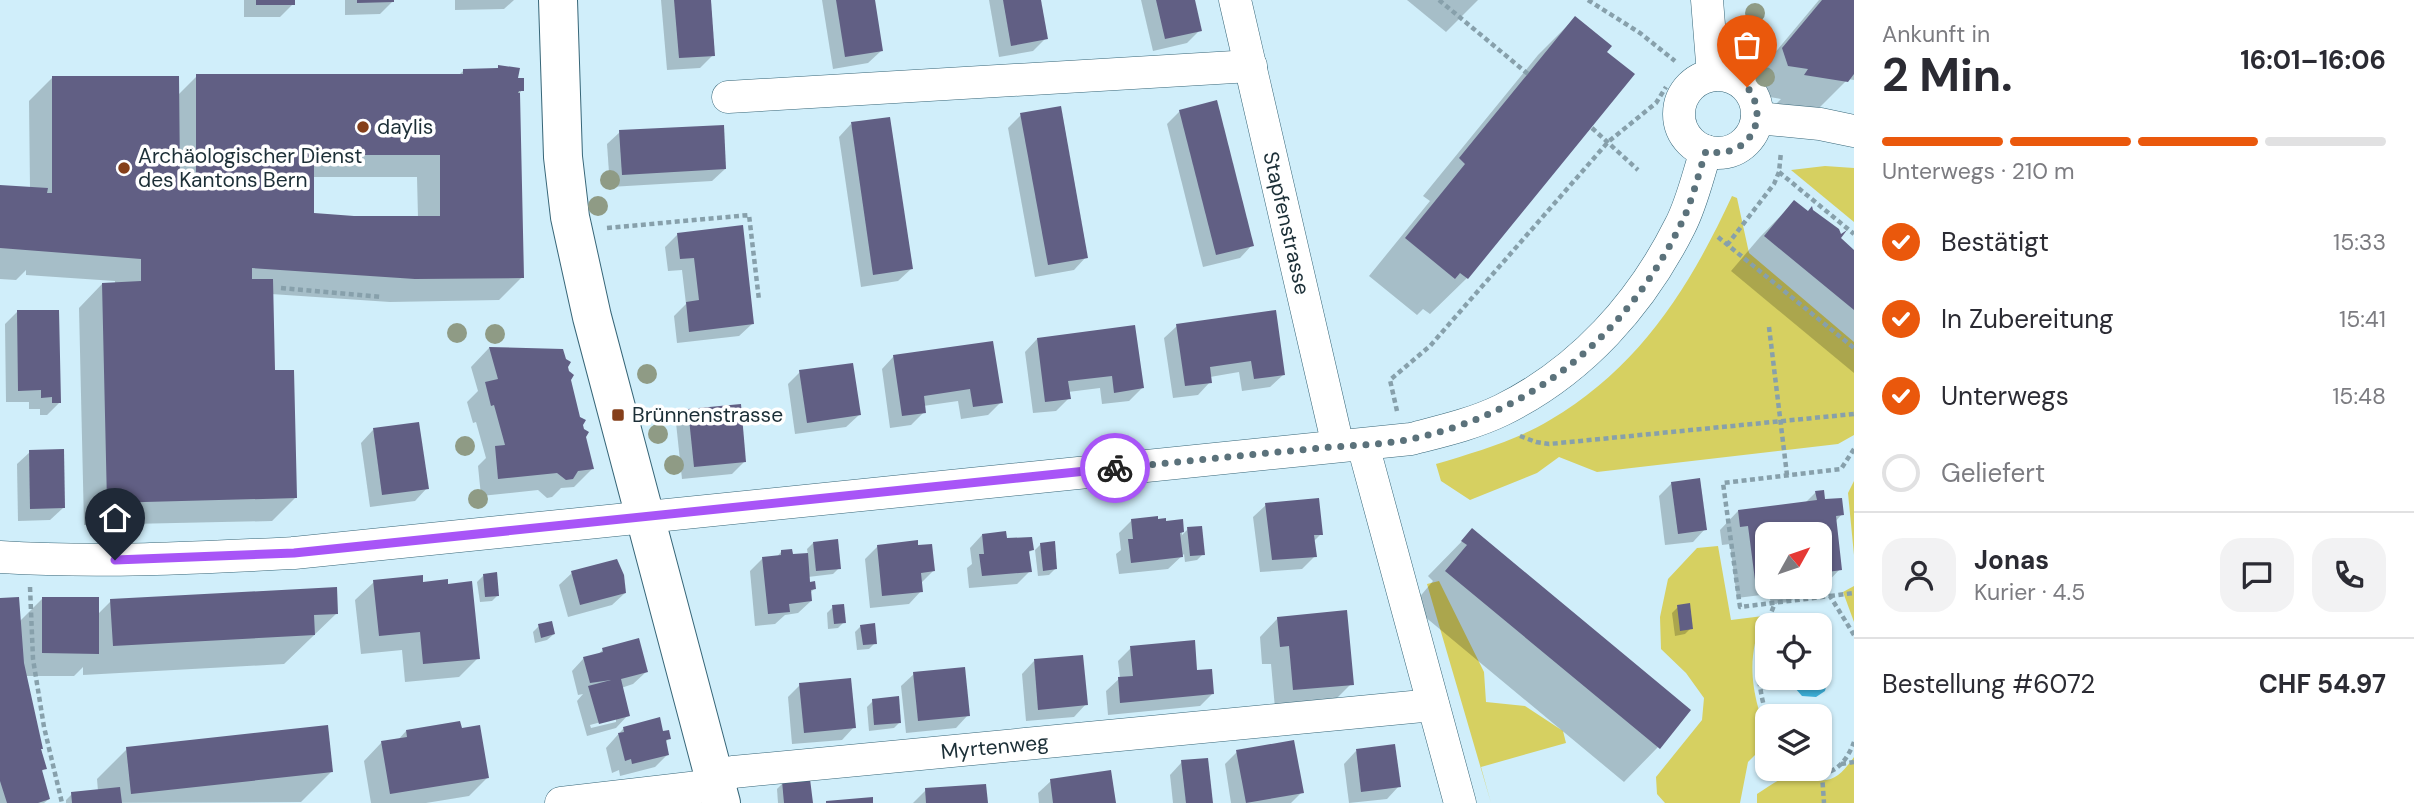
<!DOCTYPE html>
<html lang="de">
<meta charset="utf-8">
<style>
body{margin:0;font-family:"DM Sans",sans-serif;background:#f2f2f3;color:#2b2b33;height:100vh;display:flex;flex-direction:column;font-size:26px;white-space:nowrap}
*{box-sizing:border-box;margin:0}
p{font-size:23px;color:#7c7c81}
.icon{flex:none;width:38px;height:38px;fill:none;stroke:currentColor;stroke-width:2;stroke-linecap:round;stroke-linejoin:round}
.map{position:relative;flex:1;overflow:hidden}
.drawer{display:flex;flex-direction:column;background:#fff;width:560px}
.drawer>*{flex:none}
.needle{width:46px;rotate:50deg}
.controls{position:absolute;left:1755px;top:522px;display:grid;gap:14px}
.controls a{display:grid;place-items:center;width:77px;height:77px;border-radius:14px;background:#fff;box-shadow:0 2px 5px #0004;font-size:35px}
.pin{position:absolute;display:grid;place-items:center;width:60px;height:60px;color:#fff;margin:-72px -30px;border-radius:50% 50% 50% 0;rotate:-45deg;box-shadow:0 0 7px #0007}
.pin .icon{rotate:45deg}
.courier{position:absolute;display:grid;place-items:center;width:70px;height:70px;margin:-35px;border:5px solid #a855f7;border-radius:50%;background:#fff;color:#222;box-shadow:0 2px 9px #0007}
.headline em{font-style:normal;font-weight:700}
.headline div{display:flex;flex-direction:column-reverse}
.headline{display:flex;align-items:center;justify-content:space-between;height:119px;padding:0 28px}
h1{font-size:46px;font-weight:700;line-height:52px}
.bar{display:grid;grid-template-columns:repeat(4,1fr);gap:10px 7px;align-content:center;height:84px;padding:0 28px}
.bar i{height:9px;border-radius:5px;background:#e1e1e2}
.bar .selected{background:#ea580c}
.bar p{grid-column:span 4}
.line{display:flex;align-items:center;gap:18px;padding:0 28px;border-top:2px solid #e1e1e2}
.line div{flex:1}
.round{display:grid;place-items:center;flex:none;width:74px;height:74px;border-radius:21px;background:#f2f2f3}
ol{padding:0 28px;list-style:none}
li{display:flex;align-items:center;gap:21px;height:77px}
li p{margin-inline-start:auto}
li .icon{padding:7px;border-radius:50%;background:#ea580c;color:#fff;stroke-width:4}
li:last-child{color:#7c7c81}
li i{width:38px;height:38px;border:4px solid #e1e1e2;border-radius:50%}
main{display:flex;flex:1;min-height:0}
.map>svg:first-child{display:block}
</style>
<main>
<div class="map">
<svg width="1854" height="803" viewBox="0 0 1854 803">
<rect width="100%" height="100%" fill="#d0eefa"/>
<g fill="#d6d061">
<path d="M1825 166 1854 168V222L1791 170Z"/>
<path d="M1732 196 1737 198 1749 253 1854 342V435L1838 444 1597 472 1559 457 1537 473 1470 500 1441 481 1436 464C1475 452 1515 441 1550 420 1639 368 1690 287 1732 196Z"/>
<path d="M1854 481V555L1848 493Z"/>
<path d="M1718 546 1731 620 1763 616C1751 649 1749 672 1758 707 1762 720 1767 730 1767 743L1748 762 1740 803H1665L1657 794 1656 777 1702 720 1704 698 1686 673 1661 649 1660 617 1668 579 1697 548Z"/>
<path d="M1439 581 1484 672 1486 702 1525 706 1563 731 1566 743 1481 767 1491 803 1427 584Z"/>
<path d="M1854 586V622L1843 592Z"/>
<path d="M1854 757V803H1757V794C1769 787 1784 774 1798 774 1803 774 1808 778 1813 779 1833 785 1844 771 1854 757Z"/>
</g>
<path fill="#3cafd8" d="M1820 667 1828 678 1825 691 1816 697 1802 696 1795 688 1794 677H1820Z"/>
<g fill="#0003" fill-rule="evenodd">
<path d="M244 0H293V4L280 17H244Z"/>
<path d="M345 0H392V2L380 14 345 15Z"/>
<path d="M455 0H514L504 9 455 10Z"/>
<path d="M661 0H709L713 55 700 68 667 70Z"/>
<path d="M822 0H873L881 51 868 63 833 69Z"/>
<path d="M989 0H1039L1046 38 1033 51 999 57Z"/>
<path d="M1141 0H1193L1200 30 1187 43 1153 51Z"/>
<path d="M1407 0H1478L1446 32Z"/>
<path d="M1819 0H1854V80L1848 79 1816 111 1776 104 1781 99 1758 95 1753 79Z"/>
<path d="M1575 18 1467 278 1430 314 1423 309 1417 315 1369 276 1430 201 1423 196 1538 55Z"/>
<path d="M499 67 516 77 522 90 519 94 522 277 499 300 390 302 271 294 273 372 295 498 272 521 84 525 79 308 102 284H115V281L26 275V270L16 280 0 279V187L30 189 29 101 52 78 178 95 197 76 459 75 464 70H496ZM312 177H417L418 218H354L312 214Z"/>
<path d="M1180 111 1252 245 1240 258 1203 267 1167 124Z"/>
<path d="M1021 115 1086 257 1074 270 1035 277 1008 128Z"/>
<path d="M851 124 911 269 898 281 861 287 839 137Z"/>
<path d="M620 132 725 169 712 181 610 187 607 144Z"/>
<path d="M1794 202 1854 252V373L1731 271 1760 237Z"/>
<path d="M678 234 752 324 739 336 677 343 674 316 686 304 682 270 668 271 665 247Z"/>
<path d="M17 312 60 402 47 415H40V409H29V402H6L5 324Z"/>
<path d="M1177 326 1283 375 1270 387 1242 391 1239 372 1210 377V382L1198 395 1173 398 1164 338Z"/>
<path d="M1037 339 1142 388 1129 401 1102 404 1100 388 1068 392 1069 398 1056 411 1033 413 1025 352Z"/>
<path d="M489 348 562 351 592 469 574 487 561 488 552 497 547 498 538 490 481 496 478 466 486 458 476 422 473 423 467 402 478 391 471 367Z"/>
<path d="M894 356 1001 402 988 415 961 419 958 401 923 406 924 412 911 425 890 428 882 369Z"/>
<path d="M800 372 859 415 846 427 795 434 788 384Z"/>
<path d="M689 411 745 461 732 474 682 479 676 423Z"/>
<path d="M373 430 427 488 415 501 370 507 361 443Z"/>
<path d="M30 452 63 508 50 520 18 521 17 464Z"/>
<path d="M1672 483 1705 529 1693 542 1665 545 1659 496Z"/>
<path d="M1816 492 1824 501 1842 514 1835 522 1840 569 1822 588 1802 590 1790 602 1771 604 1769 594 1737 598 1730 544 1722 545 1720 530 1738 511 1805 503ZM1768 534H1820V586H1768Z"/>
<path d="M1266 505 1321 534 1313 542 1315 556 1302 569 1260 572 1253 517Z"/>
<path d="M1132 520 1164 523 1181 521 1182 535 1188 529 1203 554 1197 560 1185 562 1184 554 1168 569 1119 574 1116 554 1121 550 1119 533Z"/>
<path d="M1472 531 1658 747 1624 782 1412 606 1433 581 1428 576Z"/>
<path d="M982 535 1005 540 1032 550 1028 553 1030 571 1017 584 969 588 967 568 972 564 970 548Z"/>
<path d="M813 543 839 568 833 574 808 577 809 584 814 589 810 593 811 601 798 613 785 615 775 624 755 626 750 571 762 559 776 558 781 552 792 556 808 555 807 549Z"/>
<path d="M1041 544 1055 569 1049 575 1038 576 1035 550Z"/>
<path d="M878 546 917 547 933 571 921 583V591L909 604 870 608 865 559Z"/>
<path d="M572 573 625 593 612 605 568 617 559 585Z"/>
<path d="M483 576 498 595 492 601 480 602 477 582Z"/>
<path d="M374 582 422 584 478 658 459 677 405 682 402 650 361 654 355 600Z"/>
<path d="M43 598 97 615 111 601 337 613 284 664 83 675V667L74 676H25L45 768 41 772 49 799 44 803H0V599L19 622Z"/>
<path d="M833 607 844 622 838 628 828 629 827 613Z"/>
<path d="M1678 607 1691 628 1685 634 1675 636 1672 613Z"/>
<path d="M1278 618 1351 684 1332 703 1275 708 1271 664H1262L1260 637Z"/>
<path d="M539 626 554 634 547 640 535 643 533 632Z"/>
<path d="M861 626 875 643 869 649 857 650 855 632Z"/>
<path d="M1131 648 1212 694 1200 706 1108 715 1106 691 1120 678 1118 661Z"/>
<path d="M603 650 646 672 633 684 621 688 628 715 616 728 587 736 577 701 583 694 578 695 572 671 584 658 597 655ZM616 718V722L591 728 590 725Z"/>
<path d="M1034 661 1086 704 1074 717 1026 721 1022 674Z"/>
<path d="M914 674 968 715 956 728 906 733 901 686Z"/>
<path d="M800 685 854 727 842 740 792 744 788 697Z"/>
<path d="M873 701 900 722 894 728 869 731 867 707Z"/>
<path d="M623 729 662 733 669 738 665 743 668 754 655 767 620 776 619 770 612 773 606 748Z"/>
<path d="M406 731 487 778 469 796 426 803H371L364 761 382 742 398 740Z"/>
<path d="M127 749 331 772 301 802 66 803V800L72 794 98 791 97 779Z"/>
<path d="M1356 751 1399 786 1387 799 1349 803 1344 764Z"/>
<path d="M1237 752 1302 792 1291 803H1231L1225 764Z"/>
<path d="M1182 762 1211 803H1173L1170 775Z"/>
<path d="M1051 781 1114 803H1039L1038 793Z"/>
<path d="M783 783 811 803H778L777 789Z"/>
<path d="M926 790 986 803H913Z"/>
</g>
<g fill="#615f84" fill-rule="evenodd">
<rect x="256" y="0" width="39" height="5"/>
<path d="M357 0H394V2L357 3Z"/>
<path d="M674 0H711L715 56 679 58Z"/>
<path d="M836 0H875L883 51 845 57Z"/>
<path d="M1003 0H1041L1048 39 1011 46Z"/>
<path d="M1156 0H1195L1202 31 1165 39Z"/>
<path d="M1822 0H1854V74L1848 82 1804 75 1808 69 1788 66 1782 48Z"/>
<path d="M1575 16 1612 46 1607 52 1635 74 1468 279 1460 273 1455 279 1405 238 1465 164 1459 158Z"/>
<path d="M498 65 520 68 518 78H524V91H519L518 93H520L524 278 415 279 252 268V279H273L275 370H294L297 498 107 503 102 283 141 281V259L0 248V185L48 188 47 193H52V76H179L180 179H196V74H463V69L498 68ZM314 155H440V216H354L314 213Z"/>
<path d="M1217 100 1254 246 1216 255 1179 110Z"/>
<path d="M1061 106 1088 258 1048 265 1020 113Z"/>
<path d="M890 117 913 269 873 275 851 122Z"/>
<path d="M724 125 726 169 622 175 619 130Z"/>
<path d="M1794 200 1808 211 1812 206 1813 210 1839 229 1841 234 1847 230 1841 238 1854 250V310L1764 236Z"/>
<path d="M743 225 754 324 689 332 686 302 699 300 694 258 680 259 677 233Z"/>
<path d="M17 310H59L61 403H52V397L41 398V390L18 391Z"/>
<path d="M1276 310 1285 375 1254 379 1251 361 1210 367 1212 383 1185 386 1176 324Z"/>
<path d="M1135 325 1144 388 1114 393 1112 376 1068 381 1071 399 1045 402 1037 338Z"/>
<path d="M993 341 1003 403 973 407 970 389 924 396 926 413 902 416 893 355Z"/>
<path d="M489 347 563 349 566 359 571 362 568 367 569 371 574 375 571 380 580 417 586 420 583 425 584 429 589 432 586 437 594 469 578 471 573 479 566 480 557 473 498 479 495 446 505 445 494 405 491 406 485 382 498 379Z"/>
<path d="M853 363 861 415 807 423 799 370Z"/>
<path d="M741 404 746 462 694 467 688 409Z"/>
<path d="M419 422 429 489 382 495 373 428Z"/>
<path d="M64 449 65 508 30 509 29 450Z"/>
<path d="M1700 478 1707 530 1678 534 1671 482Z"/>
<path d="M1824 490 1825 499 1842 498 1844 515 1836 516 1842 570 1820 573V534H1768V579L1755 580 1748 526 1740 527 1738 510 1817 500 1815 491Z"/>
<path d="M1319 498 1323 535H1314L1317 557 1272 560 1265 503Z"/>
<path d="M1158 516V519L1166 518V521L1183 519 1184 532 1180 533 1183 557 1131 563 1128 539H1133L1131 519Z"/>
<path d="M1202 526 1205 555 1190 556 1187 527Z"/>
<path d="M1472 528 1691 710 1660 749 1445 571 1467 545 1461 541Z"/>
<path d="M1006 531 1007 538 1032 537 1034 550 1029 551 1032 572 982 576 979 554H984L982 534Z"/>
<path d="M838 539 841 569 816 571 813 542Z"/>
<path d="M918 540V545L932 544 935 571 921 573 923 592 882 596 877 545Z"/>
<path d="M1055 541 1057 569 1043 571 1040 543Z"/>
<path d="M792 549 793 554 808 553 810 582 815 581 816 589 811 590 812 601 789 604 790 612 768 614 762 557 781 555V550Z"/>
<path d="M617 559 624 575 626 593 580 605 571 571Z"/>
<path d="M497 572 499 596 485 597 483 574Z"/>
<path d="M423 575V582L448 579V584L472 581 480 659 423 664 420 632 379 636 373 580Z"/>
<path d="M337 587 338 614 314 615 315 635 113 646 110 599Z"/>
<path d="M19 597 24 663 43 749H41L47 769 42 770 50 799 38 803H7L0 781V598Z"/>
<path d="M42 597H99V654L42 653Z"/>
<path d="M1690 603 1693 629 1680 631 1677 605Z"/>
<path d="M844 604 846 623 834 624 832 605Z"/>
<path d="M1347 610 1354 685 1293 690 1289 646 1280 647 1277 617Z"/>
<path d="M552 621 555 634 541 638 538 624Z"/>
<path d="M875 623 877 644 863 645 860 625Z"/>
<path d="M639 638 648 672 621 679 630 716 599 724 588 686 611 680 590 683 583 657 603 652 602 648Z"/>
<path d="M1195 640 1197 670 1212 669 1214 694 1120 703 1118 677 1133 676 1130 646Z"/>
<path d="M1083 655 1088 705 1038 710 1034 659Z"/>
<path d="M965 667 970 716 918 721 913 672Z"/>
<path d="M851 678 856 728 804 733 799 683Z"/>
<path d="M899 696 901 723 874 725 872 699Z"/>
<path d="M660 717 663 731 669 730 671 739 666 740 669 755 632 764 631 759 625 761 618 733 624 732 623 727Z"/>
<path d="M460 721 462 728 480 725 489 778 390 794 381 741 407 737 406 730Z"/>
<path d="M328 725 333 772 131 794 126 747Z"/>
<path d="M1294 740 1304 793 1246 803 1236 750Z"/>
<path d="M1395 744 1401 787 1361 792 1356 749Z"/>
<path d="M1208 758 1213 803H1186L1181 760Z"/>
<path d="M1111 770 1116 803H1053L1050 779Z"/>
<path d="M810 779 813 803H784L782 781Z"/>
<path d="M986 784 988 803H926L925 788Z"/>
<path d="M120 787 122 803H72L71 792Z"/>
<path d="M873 797V803H826V801Z"/>
</g>
<g fill="none" stroke-linecap="round" stroke-linejoin="round">
<g stroke="#376678" stroke-width="33">
<g id="minor">
<path id="s1" d="M1235 0 1338 446"/>
<path d="M1707 0 1713 75"/>
<circle cx="1718" cy="114" r="39"/>
<path d="M728 97 1251 66"/>
<path d="M1757 118 1820 124 1854 131"/>
<path d="M1363 445 1460 803"/>
<path d="M0 557C98 563 195 558 294 553L1411 439C1442 431 1473 424 1502 410 1581 371 1641 304 1680 226 1692 203 1698 175 1706 151"/>
<path id="s2" d="M561 803 699 787 733 772 1433 705"/>
</g>
</g>
<g stroke="#376678" stroke-width="40">
<path id="tertiary" d="M558 0 563 157 570 217 592 317 721 803"/>
</g>
<g stroke="#87a0ab" stroke-width="4.5" stroke-dasharray="5 3.5" stroke-linecap="butt">
<path d="M1439 0 1528 74"/>
<path d="M1588 0 1640 33 1675 61"/>
<path d="M1592 128 1638 170"/>
<path d="M1779 172 1854 234"/>
<path d="M607 228 749 215 759 300"/>
<path d="M1718 237 1854 348"/>
<path d="M1727 245 1774 184 1779 172 1781 152"/>
<path d="M281 288 382 297"/>
<path d="M1769 327 1787 475"/>
<path d="M1397 411 1390 380 1430 346 1608 142 1656 103 1666 87"/>
<path d="M1520 436 1536 442 1549 444 1854 414"/>
<path d="M1854 449 1841 469 1723 483 1740 607 1830 596 1854 635"/>
<path d="M30 587 33 659 44 727 62 803"/>
<path d="M1830 596 1854 593"/>
<path d="M1768 719C1753 676 1758 644 1775 603"/>
<path d="M1841 764 1854 762"/>
<path d="M1806 768C1829 782 1846 764 1854 742"/>
<path d="M1822 774 1824 803"/>
</g>
<use href="#minor" stroke="#fff" stroke-width="32"/>
<use href="#tertiary" stroke="#fff" stroke-width="38"/>
</g>
<g fill="#8f9b85">
<circle cx="1755" cy="13" r="10"/>
<circle cx="1756" cy="48" r="10"/>
<circle cx="1765" cy="77" r="10"/>
<circle cx="610" cy="180" r="10"/>
<circle cx="598" cy="206" r="10"/>
<circle cx="457" cy="333" r="10"/>
<circle cx="495" cy="334" r="10"/>
<circle cx="647" cy="374" r="10"/>
<circle cx="658" cy="434" r="10"/>
<circle cx="465" cy="446" r="10"/>
<circle cx="674" cy="465" r="10"/>
<circle cx="478" cy="499" r="10"/>
</g>
<g fill="none" stroke-linecap="round" stroke-linejoin="round">
<path stroke="#5b727b" stroke-width="7" stroke-dasharray="0 12.6" d="M1115 468C1180 462 1245 455 1311 449 1344 445 1378 446 1411 439 1533 413 1625 337 1680 226 1692 203 1698 175 1706 151 1747 161 1772 119 1747 87"/>
<path stroke="#a855f7" stroke-width="9" d="M115 560 294 553 1115 468"/>
</g>
<g fill="#853f1a" stroke="#fff" stroke-width="2.5">
<circle cx="363" cy="127" r="7"/>
<circle cx="124" cy="168" r="7"/>
<rect x="611" y="408" width="14" height="14" rx="3.5"/>
</g>
<g text-anchor="middle" stroke-width="7" stroke-linejoin="round" paint-order="stroke">
<g font-size="21" fill="#1c2f37" stroke="#fff" text-anchor="start">
<text x="377" y="134">daylis</text>
<text x="138" y="163">Archäologischer Dienst<tspan x="138" dy="24">des Kantons Bern</tspan></text>
<text x="632" y="422">Brünnenstrasse</text>
</g>
<g font-size="21" fill="#1c2f37" stroke="#fff">
<text dy="7" stroke="none"><textPath href="#s1" startOffset="229">Stapfenstrasse</textPath></text>
<text dy="7" stroke="none"><textPath href="#s2" startOffset="439">Myrtenweg</textPath></text>
</g>
</g>
</svg>
<div class="controls">
<a><svg class="needle" viewBox="-14 -14 28 28"><path d="M0-13l5 13h-10z" fill="#e53935"/><path d="M0 13l5-13h-10z" fill="#7c7c81"/></svg></a>
<a><svg class="icon" aria-label="locate" viewBox="0 0 24 24"><circle cx="12" cy="12" r="6"/><path d="M12 2v4M12 18v4M2 12h4M18 12h4"/></svg></a>
<a><svg class="icon" aria-label="layers" viewBox="0 0 24 24"><path d="M12 4l9 5-9 5-9-5zM3 14l9 5 9-5"/></svg></a>
</div>
<div class="pin" style="left:1747px;top:87px;background:#ea580c"><svg class="icon" aria-label="bag" viewBox="0 0 24 24"><path d="M5 8h14l-1 12H6zM9 8a3 3 0 0 1 6 0"/></svg></div>
<div class="pin" style="left:115px;top:560px;background:#1f2937"><svg class="icon" aria-label="home" viewBox="0 0 24 24"><path d="M3 11l9-7 9 7M6 9v11h12V9"/></svg></div>
<div class="courier" style="left:1115px;top:468px"><svg class="icon" aria-label="bike" viewBox="0 0 24 24"><circle cx="6" cy="16" r="4"/><circle cx="18" cy="16" r="4"/><path d="M6 16l4-8h5l3 8M10 8l3 8H6M13 5h3"/></svg></div>
</div>
<section class="drawer">
<div class="headline"><div><h1>2 Min.</h1><p>Ankunft in</p></div><em>16:01–16:06</em></div>
<div class="bar"><i class="selected"></i><i class="selected"></i><i class="selected"></i><i></i><p>Unterwegs · 210 m</p></div>
<ol>
<li><svg class="icon" aria-label="check" viewBox="0 0 24 24"><path d="M5 12l5 5 9-10"/></svg>Bestätigt<p>15:33</p></li>
<li><svg class="icon" aria-label="check" viewBox="0 0 24 24"><path d="M5 12l5 5 9-10"/></svg>In Zubereitung<p>15:41</p></li>
<li><svg class="icon" aria-label="check" viewBox="0 0 24 24"><path d="M5 12l5 5 9-10"/></svg>Unterwegs<p>15:48</p></li>
<li><i></i>Geliefert</li>
</ol>
<div class="line" style="height:126px"><a class="round"><svg class="icon" aria-label="person" viewBox="0 0 24 24"><circle cx="12" cy="8" r="4"/><path d="M4 21q1-7 8-7t8 7"/></svg></a><div><b>Jonas</b><p>Kurier · 4.5</p></div><a class="round"><svg class="icon" aria-label="chat" viewBox="0 0 24 24"><path d="M4 5h16v11H9l-5 4z"/></svg></a><a class="round"><svg class="icon" aria-label="phone" viewBox="0 0 24 24"><path d="M5 4h4l2 5-3 2q2 4 5 5l2-3 5 2v4C11 20 4 13 5 4z"/></svg></a></div>
<div class="line" style="height:91px"><div>Bestellung #6072</div><b>CHF 54.97</b></div>
</section>
</main>
